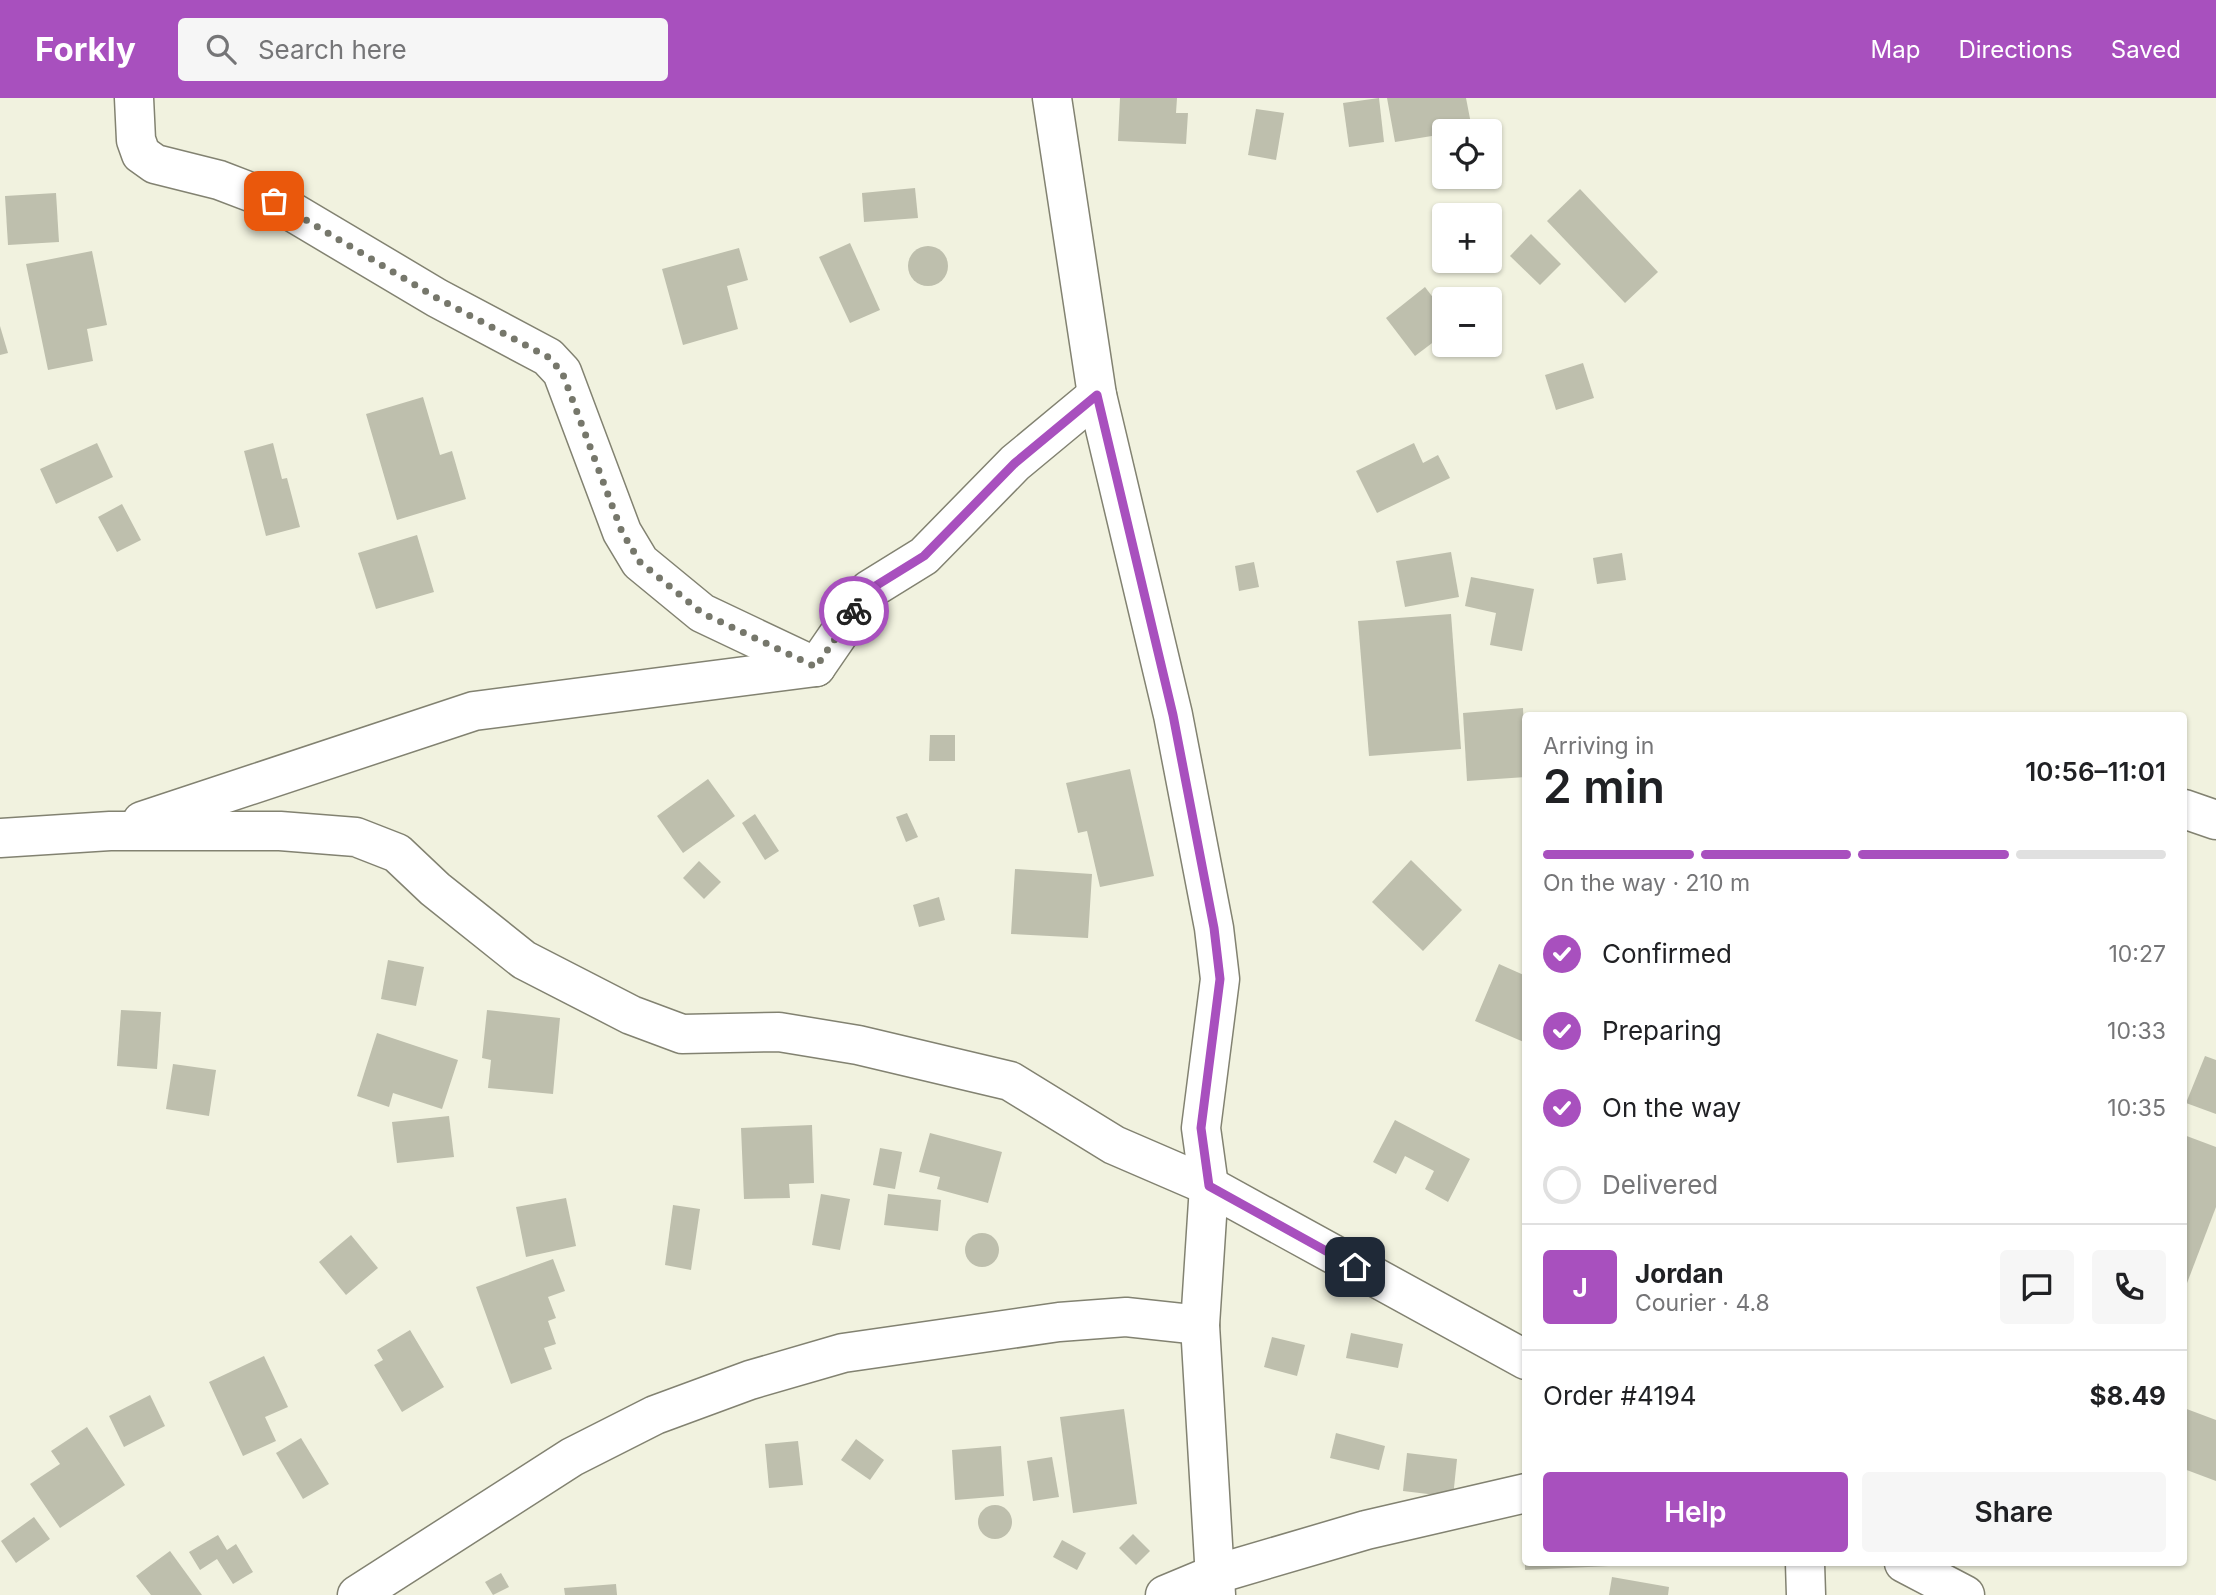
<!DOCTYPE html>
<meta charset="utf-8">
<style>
body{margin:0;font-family:Inter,sans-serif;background:#f6f6f6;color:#202124;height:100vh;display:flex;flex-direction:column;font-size:26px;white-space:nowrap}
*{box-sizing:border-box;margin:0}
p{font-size:23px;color:#757577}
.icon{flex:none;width:38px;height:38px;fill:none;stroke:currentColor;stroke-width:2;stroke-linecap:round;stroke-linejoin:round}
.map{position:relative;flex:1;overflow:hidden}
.panel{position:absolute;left:1522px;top:614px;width:665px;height:854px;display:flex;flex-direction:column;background:#fff;border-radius:7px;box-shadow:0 2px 5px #0004}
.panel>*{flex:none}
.tools{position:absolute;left:1432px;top:21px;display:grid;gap:14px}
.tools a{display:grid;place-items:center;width:70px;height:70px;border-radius:7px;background:#fff;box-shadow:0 2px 5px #0004;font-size:35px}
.pin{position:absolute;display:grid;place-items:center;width:60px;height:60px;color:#fff;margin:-30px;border-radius:14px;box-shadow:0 4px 10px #0006}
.courier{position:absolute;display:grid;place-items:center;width:70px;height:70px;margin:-35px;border:5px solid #a850be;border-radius:50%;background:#fff;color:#222;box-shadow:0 2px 9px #0007}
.summary em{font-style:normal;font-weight:600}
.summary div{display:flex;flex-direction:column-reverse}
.summary{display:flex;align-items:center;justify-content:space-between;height:119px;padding:0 21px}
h1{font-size:46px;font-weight:600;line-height:52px}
.bar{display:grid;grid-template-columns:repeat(4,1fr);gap:10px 7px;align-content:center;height:84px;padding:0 21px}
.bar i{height:9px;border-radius:5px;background:#e0e0e0}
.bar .active{background:#a850be}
.bar p{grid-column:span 4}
.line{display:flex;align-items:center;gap:18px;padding:0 21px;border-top:2px solid #e0e0e0}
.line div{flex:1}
.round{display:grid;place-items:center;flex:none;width:74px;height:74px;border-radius:7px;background:#f6f6f6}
ol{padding:0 21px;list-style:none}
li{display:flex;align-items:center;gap:21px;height:77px}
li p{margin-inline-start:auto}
li .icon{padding:7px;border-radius:50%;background:#a850be;color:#fff;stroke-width:4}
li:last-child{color:#757577}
li i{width:38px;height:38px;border:4px solid #e0e0e0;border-radius:50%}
.cta{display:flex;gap:14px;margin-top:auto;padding:14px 21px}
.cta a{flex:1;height:80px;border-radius:7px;background:#a850be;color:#fff;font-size:28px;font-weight:600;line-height:80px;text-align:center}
.cta a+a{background:#f6f6f6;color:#202124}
header{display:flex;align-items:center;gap:42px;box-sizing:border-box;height:98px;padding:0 35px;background:#a850be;color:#fff}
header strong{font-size:33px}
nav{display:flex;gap:38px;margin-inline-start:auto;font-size:24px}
.search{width:490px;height:63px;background:#f6f6f6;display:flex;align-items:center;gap:18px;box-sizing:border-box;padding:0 24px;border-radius:7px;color:#757577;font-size:26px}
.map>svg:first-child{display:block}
</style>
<header>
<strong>Forkly</strong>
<div class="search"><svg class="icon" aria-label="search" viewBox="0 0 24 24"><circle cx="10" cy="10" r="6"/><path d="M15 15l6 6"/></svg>Search here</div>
<nav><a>Map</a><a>Directions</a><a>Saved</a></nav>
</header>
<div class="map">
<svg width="2216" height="1497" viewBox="0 0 2216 1497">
<rect width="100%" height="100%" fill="#f1f2df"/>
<g fill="#bebfad">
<path d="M1120 0H1177L1176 15H1188L1186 46 1118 43Z"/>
<path d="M1379 0 1384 44 1349 49 1343 5Z"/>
<path d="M1387 0H1466L1472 31 1444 33V36L1395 44Z"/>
<path d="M1256 11 1284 15 1276 62 1248 57Z"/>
<path d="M915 90 918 120 864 124 862 95Z"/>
<path d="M1580 91 1658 174 1625 205 1547 123Z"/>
<path d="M56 95 59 144 8 147 5 98Z"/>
<path d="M1531 136 1561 166 1540 187 1510 158Z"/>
<path d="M850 145 880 212 850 225 819 159Z"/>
<circle cx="928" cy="168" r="20"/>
<path d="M739 150 748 182 727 188 738 231 683 247 662 171Z"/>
<path d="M92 153 107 227 87 231 93 263 48 272 26 166Z"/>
<path d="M1425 189 1444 214V236L1415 258 1386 220Z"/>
<path d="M0 228 8 255 0 257Z"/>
<path d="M1583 265 1594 300 1556 312 1545 277Z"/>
<path d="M423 299 440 357 452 353 466 401 397 422 366 316Z"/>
<path d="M97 345 113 379 56 406 40 371Z"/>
<path d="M273 345 282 381 287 380 300 429 266 438 244 353Z"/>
<path d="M1414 345 1423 365 1438 357 1450 380 1377 415 1356 373Z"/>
<path d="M122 406 141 442 117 454 98 419Z"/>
<path d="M417 437 434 494 376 511 358 455Z"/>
<path d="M1451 454 1459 499 1405 509 1396 463Z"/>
<path d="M1622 455 1626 482 1597 486 1593 460Z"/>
<path d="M1254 464 1259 489 1239 493 1235 468Z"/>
<path d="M1471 479 1534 491 1522 553 1490 547 1496 515 1465 508Z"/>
<path d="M1451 516 1461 651 1369 658 1358 523Z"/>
<path d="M1523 610 1526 679 1467 683 1463 615Z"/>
<path d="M930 637H955V663H929Z"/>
<path d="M1130 671 1154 778 1100 789 1087 733 1078 735 1066 685Z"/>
<path d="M708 681 735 718 683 755 657 718Z"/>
<path d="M907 715 918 739 906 744 896 719Z"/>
<path d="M755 716 779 753 765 762 742 725Z"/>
<path d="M1411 762 1462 812 1423 853 1372 804Z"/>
<path d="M699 763 721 784 704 801 683 780Z"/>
<path d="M1015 771 1092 776 1088 840 1011 836Z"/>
<path d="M939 799 945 822 919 829 913 807Z"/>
<path d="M388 862 424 869 416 908 381 901Z"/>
<path d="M1499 866 1526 878 1523 889 1526 891V945L1475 923Z"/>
<path d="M121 912 161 914 157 971 117 968Z"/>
<path d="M487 912 560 920 553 996 488 990 491 962 482 960Z"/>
<path d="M377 935 458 962 442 1011 393 995 389 1009 357 998Z"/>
<path d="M2205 958 2216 962V1016L2186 1005Z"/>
<path d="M173 966 216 972 209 1018 166 1011Z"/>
<path d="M449 1018 454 1059 397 1065 392 1024Z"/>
<path d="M1395 1022 1470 1061 1448 1104 1425 1091 1434 1073 1405 1058 1396 1076 1373 1064Z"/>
<path d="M812 1027 814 1085 789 1086 790 1100 744 1101 741 1030Z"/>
<path d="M930 1035 1002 1054 988 1105 937 1091 940 1079 919 1074Z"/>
<path d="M2184 1037 2216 1049V1109L2184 1193Z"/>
<path d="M880 1050 902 1054 895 1091 873 1087Z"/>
<path d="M821 1096 850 1101 840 1152 812 1147Z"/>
<path d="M888 1096 941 1102 938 1133 884 1127Z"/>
<path d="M566 1100 576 1148 526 1159 516 1109Z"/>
<path d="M673 1107 700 1111 691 1172 665 1167Z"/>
<circle cx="982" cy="1152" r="17"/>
<path d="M351 1137 378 1170 346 1197 319 1164Z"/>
<path d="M553 1161 565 1193 548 1199 556 1220 548 1223 556 1246 544 1250 552 1271 511 1286 476 1189Z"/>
<path d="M410 1232 444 1289 402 1314 374 1267 383 1262 377 1252Z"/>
<path d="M1351 1235 1403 1246 1398 1270 1346 1260Z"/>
<path d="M1272 1239 1305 1247 1297 1278 1264 1269Z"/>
<path d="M264 1258 288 1309 265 1319 276 1343 243 1358 209 1284Z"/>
<path d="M150 1297 165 1328 124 1349 109 1318Z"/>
<path d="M2184 1310 2216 1322V1383L2184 1371Z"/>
<path d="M1124 1311 1137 1406 1073 1415 1060 1319Z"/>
<path d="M87 1329 125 1387 60 1430 30 1386 60 1366 51 1353Z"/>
<path d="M1336 1335 1385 1348 1379 1372 1330 1360Z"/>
<path d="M301 1340 329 1386 303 1401 276 1355Z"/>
<path d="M856 1341 884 1362 870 1382 841 1362Z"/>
<path d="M798 1343 803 1387 769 1390 765 1346Z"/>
<path d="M1001 1348 1004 1398 955 1402 952 1352Z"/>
<path d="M1407 1355 1457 1361 1453 1399 1403 1393Z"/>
<path d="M1052 1359 1059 1399 1033 1403 1027 1363Z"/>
<circle cx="995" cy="1424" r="17"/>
<path d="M34 1419 50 1441 16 1465 1 1443Z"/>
<path d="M1133 1436 1150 1453 1136 1467 1119 1450Z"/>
<path d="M218 1437 227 1452 236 1446 253 1474 233 1486 217 1461 200 1472 189 1454Z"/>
<path d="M1062 1442 1086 1455 1077 1472 1053 1459Z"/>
<path d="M170 1453 202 1497H151L136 1478Z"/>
<path d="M1525 1465H1609V1468L1525 1472Z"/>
<path d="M501 1475 509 1489 493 1497 485 1484Z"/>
<path d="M1612 1479 1669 1489 1668 1497H1609Z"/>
<path d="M616 1486 617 1497H565L564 1490Z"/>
</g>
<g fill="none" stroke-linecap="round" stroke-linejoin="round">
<g stroke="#828271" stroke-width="41">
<g id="minor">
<path d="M134 0 136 42 141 56 155 66 219 82 274 103 437 200 548 259 562 274 622 434 640 464 702 515 816 569"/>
<path d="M1052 0 1097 297 1173 617 1214 830 1220 881 1201 1030 1209 1088 1200 1227 1216 1497"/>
<path d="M2184 711 2216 722"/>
<path d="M142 723 474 613 816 569 869 492 924 458 1015 365 1097 297"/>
<path d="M0 740 110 733H280L356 739 397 755 435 791 524 862 631 917 682 936 779 934 858 947 1010 983 1114 1047 1209 1088 1526 1262"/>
<path d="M1805 1465 1806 1497"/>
<path d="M1904 1465 1965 1497"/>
<path d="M357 1497 572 1359 655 1317 750 1282 843 1255 1059 1224 1126 1219 1200 1227"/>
<path d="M1165 1497 1213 1477 1366 1432 1526 1395"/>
</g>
</g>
<use href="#minor" stroke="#fff" stroke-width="38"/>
</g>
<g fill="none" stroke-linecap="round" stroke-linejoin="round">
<path stroke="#76776b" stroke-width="7" stroke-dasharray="0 12.6" d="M274 103 437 200 548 259 562 274 622 434 640 464 702 515 816 569 854 513"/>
<path stroke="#a850be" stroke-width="9" d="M854 513 869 492 924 458 1015 365 1097 297 1173 617 1214 830 1220 881 1201 1030 1209 1088 1355 1169"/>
</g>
</svg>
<div class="tools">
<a><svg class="icon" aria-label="locate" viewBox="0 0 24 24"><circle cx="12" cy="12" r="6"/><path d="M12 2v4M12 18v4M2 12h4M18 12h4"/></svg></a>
<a>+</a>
<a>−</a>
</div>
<div class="pin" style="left:274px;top:103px;background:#ea580c"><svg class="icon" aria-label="bag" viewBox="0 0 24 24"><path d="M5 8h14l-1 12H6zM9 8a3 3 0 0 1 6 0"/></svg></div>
<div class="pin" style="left:1355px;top:1169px;background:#1f2937"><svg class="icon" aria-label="home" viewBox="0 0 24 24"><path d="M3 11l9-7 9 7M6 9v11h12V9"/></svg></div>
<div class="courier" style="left:854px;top:513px"><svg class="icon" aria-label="bike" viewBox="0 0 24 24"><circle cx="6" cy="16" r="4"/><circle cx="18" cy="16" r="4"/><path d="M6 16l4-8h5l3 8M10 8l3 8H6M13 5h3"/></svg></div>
<section class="panel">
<div class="summary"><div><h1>2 min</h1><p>Arriving in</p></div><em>10:56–11:01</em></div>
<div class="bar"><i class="active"></i><i class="active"></i><i class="active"></i><i></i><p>On the way · 210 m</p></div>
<ol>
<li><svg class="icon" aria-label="check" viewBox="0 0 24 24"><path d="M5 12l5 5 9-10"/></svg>Confirmed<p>10:27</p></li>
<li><svg class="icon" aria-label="check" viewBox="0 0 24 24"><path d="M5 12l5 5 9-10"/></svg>Preparing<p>10:33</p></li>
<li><svg class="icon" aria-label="check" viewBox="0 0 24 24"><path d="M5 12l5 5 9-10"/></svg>On the way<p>10:35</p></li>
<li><i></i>Delivered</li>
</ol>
<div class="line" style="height:126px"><b class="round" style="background:#a850be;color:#fff">J</b><div><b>Jordan</b><p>Courier · 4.8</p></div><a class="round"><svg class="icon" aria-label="chat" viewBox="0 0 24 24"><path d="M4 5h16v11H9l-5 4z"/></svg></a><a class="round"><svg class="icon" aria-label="phone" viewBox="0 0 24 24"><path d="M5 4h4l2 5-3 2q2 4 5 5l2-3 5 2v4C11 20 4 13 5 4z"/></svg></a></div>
<div class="line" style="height:91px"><div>Order #4194</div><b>$8.49</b></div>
<div class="cta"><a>Help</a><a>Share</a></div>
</section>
</div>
